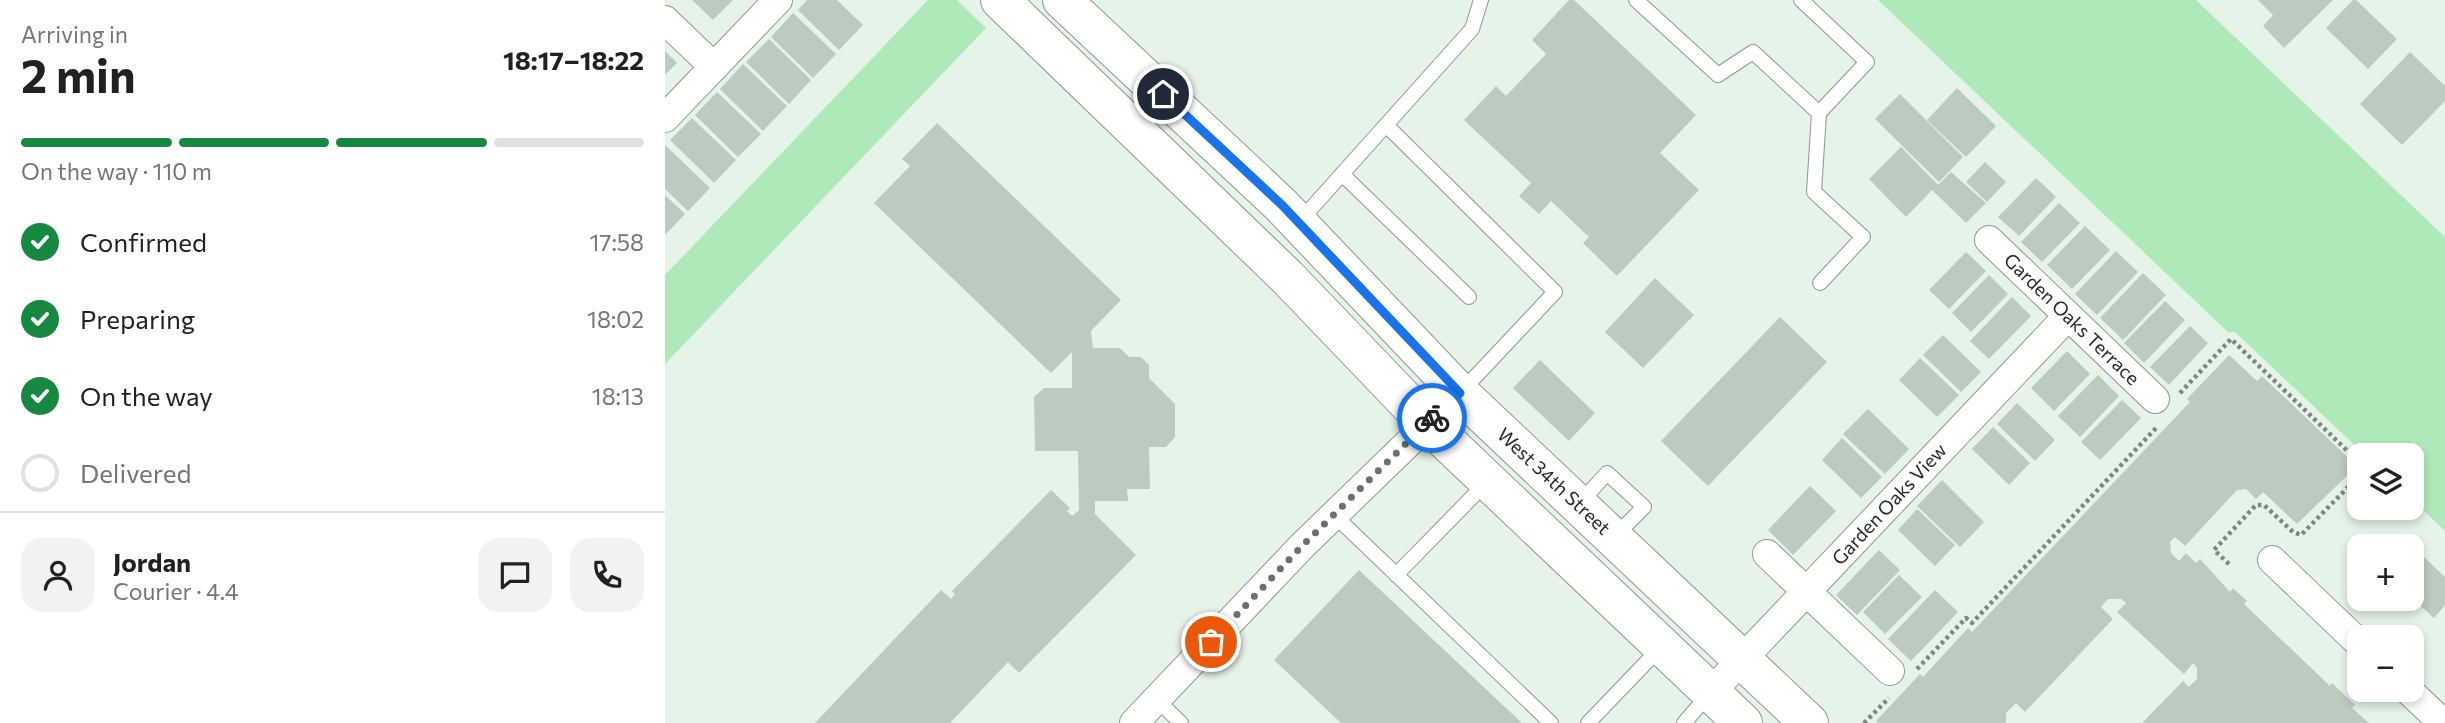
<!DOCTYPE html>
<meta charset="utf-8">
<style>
body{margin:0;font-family:Commissioner,sans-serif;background:#f2f2f2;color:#202124;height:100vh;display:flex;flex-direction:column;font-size:26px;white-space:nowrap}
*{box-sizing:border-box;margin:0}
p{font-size:23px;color:#757577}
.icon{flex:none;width:38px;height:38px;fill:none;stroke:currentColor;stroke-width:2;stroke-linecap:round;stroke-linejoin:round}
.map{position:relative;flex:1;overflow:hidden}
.drawer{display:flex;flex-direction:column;background:#fff;width:665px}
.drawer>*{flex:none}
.fabs{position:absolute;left:1682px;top:443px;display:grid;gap:14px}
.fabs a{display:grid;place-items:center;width:77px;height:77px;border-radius:14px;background:#fff;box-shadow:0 4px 10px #0003;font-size:35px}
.pin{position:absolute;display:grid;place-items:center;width:60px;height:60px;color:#fff;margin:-30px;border:4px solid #fff;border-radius:50%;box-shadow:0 2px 7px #0007}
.courier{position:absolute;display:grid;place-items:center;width:70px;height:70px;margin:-35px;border:5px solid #1a73e8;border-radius:50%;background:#fff;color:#222;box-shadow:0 2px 9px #0007}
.overview em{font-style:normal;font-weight:700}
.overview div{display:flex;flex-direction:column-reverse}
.overview{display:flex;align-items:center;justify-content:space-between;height:119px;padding:0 21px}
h1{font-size:46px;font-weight:700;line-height:52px}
.bar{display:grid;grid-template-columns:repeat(4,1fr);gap:10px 7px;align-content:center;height:84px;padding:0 21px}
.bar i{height:9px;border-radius:5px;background:#e0e0e0}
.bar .current{background:#178840}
.bar p{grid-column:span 4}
.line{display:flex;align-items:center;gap:18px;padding:0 21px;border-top:2px solid #e0e0e0}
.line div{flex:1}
.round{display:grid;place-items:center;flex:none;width:74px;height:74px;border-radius:21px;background:#f2f2f2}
ol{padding:0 21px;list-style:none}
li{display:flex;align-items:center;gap:21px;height:77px}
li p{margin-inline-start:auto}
li .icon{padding:7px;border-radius:50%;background:#178840;color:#fff;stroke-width:4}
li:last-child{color:#757577}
li i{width:38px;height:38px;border:4px solid #e0e0e0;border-radius:50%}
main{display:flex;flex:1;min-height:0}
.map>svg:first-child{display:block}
</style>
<main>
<section class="drawer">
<div class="overview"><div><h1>2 min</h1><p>Arriving in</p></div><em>18:17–18:22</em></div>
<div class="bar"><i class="current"></i><i class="current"></i><i class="current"></i><i></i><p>On the way · 110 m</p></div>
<ol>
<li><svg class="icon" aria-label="check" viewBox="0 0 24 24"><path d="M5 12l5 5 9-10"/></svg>Confirmed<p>17:58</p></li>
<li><svg class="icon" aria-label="check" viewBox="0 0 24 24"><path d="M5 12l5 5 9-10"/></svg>Preparing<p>18:02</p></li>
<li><svg class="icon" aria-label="check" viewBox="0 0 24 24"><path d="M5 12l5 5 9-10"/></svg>On the way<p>18:13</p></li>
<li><i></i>Delivered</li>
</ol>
<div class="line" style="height:126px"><a class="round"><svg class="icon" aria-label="person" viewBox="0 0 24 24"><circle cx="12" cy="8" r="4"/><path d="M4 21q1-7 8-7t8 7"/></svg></a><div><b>Jordan</b><p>Courier · 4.4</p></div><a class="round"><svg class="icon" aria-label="chat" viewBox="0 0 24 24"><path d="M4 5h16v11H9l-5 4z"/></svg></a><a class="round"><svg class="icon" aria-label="phone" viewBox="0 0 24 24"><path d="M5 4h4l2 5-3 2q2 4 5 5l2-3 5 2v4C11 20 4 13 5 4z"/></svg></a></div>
</section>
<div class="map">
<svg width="1780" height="723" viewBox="0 0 1780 723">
<rect width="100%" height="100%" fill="#e6f3e8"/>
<g fill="#aee9b9">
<path d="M263 0H292L321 28 0 364V275Z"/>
<path d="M1213 0H1531L1780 237V531L1747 499 1746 455H1700L1570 332H1563Z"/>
</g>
<g fill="#bdcabf">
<path d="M27 0H68L48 20Z"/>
<path d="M142 0H172L198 25 174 50 133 10Z"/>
<path d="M904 0H909L1031 115 995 153 1034 190 952 276 918 243 924 237 886 201 874 214 854 196 866 183 799 120 831 86 841 96 881 54 867 40Z"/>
<path d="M1593 0H1668L1619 48 1598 26 1608 15Z"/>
<path d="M1688 0H1691L1732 39 1703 69 1661 28Z"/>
<path d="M128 13 171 54 148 78 106 37Z"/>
<path d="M104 39 146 80 124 104 81 62Z"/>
<path d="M0 51 12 63 0 75Z"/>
<path d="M1745 52 1780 86V101L1737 145 1695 104Z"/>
<path d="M78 64 122 106 98 131 55 89Z"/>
<path d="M1292 88 1331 126 1301 157 1262 120Z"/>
<path d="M52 92 96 134 73 157 30 115Z"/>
<path d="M1235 94 1298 157 1274 182 1210 119Z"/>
<path d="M27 118 71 160 49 183 5 140Z"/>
<path d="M272 123 456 300 426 331 428 348H455L464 357H476L484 365V378L510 404V437L501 447H484L485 489H462L463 501H430V514L471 555 354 673 343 662 285 723H150L276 590 286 599 290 594 287 591 386 490 405 508 402 511 407 516 414 510 413 451H370L369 397 379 388H407V352L386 373 209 203 245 166 237 159Z"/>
<path d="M0 145 45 188 23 211 0 189Z"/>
<path d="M1236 147 1273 185 1286 172 1321 203 1301 223 1267 190 1241 217 1204 179Z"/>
<path d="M1320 162 1341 182 1322 202 1301 182Z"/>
<path d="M1371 178 1391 197 1354 236 1333 217Z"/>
<path d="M0 195 20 214 0 235Z"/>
<path d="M1394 203 1415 223 1377 262 1356 242Z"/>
<path d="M1420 226 1445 250 1407 289 1382 265Z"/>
<path d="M1451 251 1473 272 1432 315 1410 294Z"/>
<path d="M1301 252 1321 271 1284 309 1264 290Z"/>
<path d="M1478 273 1501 295 1458 340 1435 318Z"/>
<path d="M1324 275 1343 294 1306 332 1287 313Z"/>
<path d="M990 278 1029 315 978 368 940 332Z"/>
<path d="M1347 297 1366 316 1324 359 1305 341Z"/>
<path d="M1500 301 1520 320 1479 363 1459 343Z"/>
<path d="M1115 317 1162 362 1043 486 996 441Z"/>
<path d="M1525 326 1543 343 1504 385 1485 367Z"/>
<path d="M1278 335 1316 372 1296 392 1258 355Z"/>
<path d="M1402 351 1425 374 1389 411 1366 388Z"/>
<path d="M1564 355 1592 381 1597 376 1692 466 1632 524 1598 492 1591 499 1581 489 1572 490 1520 546 1510 537 1505 542 1506 553 1514 561 1521 553 1531 563 1535 559 1565 592 1568 588 1582 601 1579 604 1665 686 1667 683 1690 705 1687 708 1704 723H1477L1518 681 1524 687 1532 679V668L1528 663 1519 674 1452 612 1461 603 1456 599H1443L1436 607 1448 619 1360 712 1351 703 1341 713V723H1213L1211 721 1255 674 1258 677 1303 628 1307 632 1525 402 1522 399Z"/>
<path d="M1255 358 1294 395 1272 417 1234 380Z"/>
<path d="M875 360 930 413 904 441 848 388Z"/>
<path d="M1433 375 1454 396 1415 437 1393 416Z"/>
<path d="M1457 400 1476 418 1435 460 1416 442Z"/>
<path d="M1352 403 1390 440 1370 461 1332 424Z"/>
<path d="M1203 409 1244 449 1220 474 1178 434Z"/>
<path d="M1328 427 1365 463 1344 485 1307 449Z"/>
<path d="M1177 438 1217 477 1196 498 1157 460Z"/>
<path d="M1277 480 1319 522 1295 547 1252 506Z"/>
<path d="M1145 486 1171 511 1128 555 1103 530Z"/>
<path d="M1252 509 1290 545 1270 566 1233 530Z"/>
<path d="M1743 542 1780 577V605L1769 618 1746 597V546H1739Z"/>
<path d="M1214 550 1235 570 1192 615 1171 595Z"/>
<path d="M694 570 857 723H676L609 660Z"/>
<path d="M1234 575 1257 597 1220 634 1198 612Z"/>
<path d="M1270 590 1293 612 1246 661 1223 639Z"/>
</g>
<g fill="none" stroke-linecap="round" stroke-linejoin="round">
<g stroke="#8c988d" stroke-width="16">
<g id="lane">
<path d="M971 0 1053 75 1088 52 1154 113"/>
<path d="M1136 0 1202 62 1154 113 1149 192 1198 237 1155 283"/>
<path d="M721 125 890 292 796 392"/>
<path d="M677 174 804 297"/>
<path d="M634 222 807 29 816 0"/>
<path d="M914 504 942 473 979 507 950 536"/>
<path d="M669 515 886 723"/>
<path d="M731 575 823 481"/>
<path d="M491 699 516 723"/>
<path d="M923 723 996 647"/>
<path d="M1019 723 1045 693"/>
</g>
</g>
<g stroke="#8c988d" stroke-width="30">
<g id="street">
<path d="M0 20 49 67"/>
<path d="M0 118 113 0"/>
<path d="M1324 240 1490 399"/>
<path d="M1102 554 1225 671"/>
<path d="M1607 560 1694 643"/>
<path d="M1743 690 1778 723"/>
<path d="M1046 692 1403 316"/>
<path d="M469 723 637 546 795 393"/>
</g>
</g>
<g stroke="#8c988d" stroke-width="40">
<g id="secondary">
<path d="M335 0 623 278 762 423 1078 723"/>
<path d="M397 0 616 205 795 393 1144 723"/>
</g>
</g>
<g stroke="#7e877f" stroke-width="4.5" stroke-dasharray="3.5 3.5" stroke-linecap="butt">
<path d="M1515 393 1566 339 1694 462"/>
<path d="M1564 564 1549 550 1591 505H1599L1628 532 1636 535 1694 476"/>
<path d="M1252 669 1301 618 1307 623 1492 427"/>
<path d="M1199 723 1224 698"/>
</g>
<use href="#lane" stroke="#fff" stroke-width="14"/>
<use href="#street" stroke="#fff" stroke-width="28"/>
<use href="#secondary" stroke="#fff" stroke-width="38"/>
</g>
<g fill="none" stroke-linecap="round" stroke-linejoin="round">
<path stroke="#69716b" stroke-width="7" stroke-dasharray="0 12.6" d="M546 642 637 546 767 418"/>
<path stroke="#1a73e8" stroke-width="9" d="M498 94 617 205 795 393 767 418"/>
</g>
<g text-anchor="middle" stroke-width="5" stroke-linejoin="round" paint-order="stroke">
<g font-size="19" fill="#262b27" stroke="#fff">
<text transform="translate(1407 319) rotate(44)" y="7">Garden Oaks Terrace</text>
<text transform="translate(889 481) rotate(43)" y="7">West 34th Street</text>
<text transform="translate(1224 504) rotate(-47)" y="7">Garden Oaks View</text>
</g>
</g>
</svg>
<div class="fabs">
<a><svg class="icon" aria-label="layers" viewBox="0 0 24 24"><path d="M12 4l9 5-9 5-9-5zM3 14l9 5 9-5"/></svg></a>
<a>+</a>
<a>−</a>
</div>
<div class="pin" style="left:546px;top:642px;background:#ea580c"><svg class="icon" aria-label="bag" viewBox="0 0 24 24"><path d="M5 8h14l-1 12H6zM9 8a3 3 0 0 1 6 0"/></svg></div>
<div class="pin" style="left:498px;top:94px;background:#1f2937"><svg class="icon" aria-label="home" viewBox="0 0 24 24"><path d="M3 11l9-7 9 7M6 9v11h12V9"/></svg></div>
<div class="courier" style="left:767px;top:418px"><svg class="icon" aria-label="bike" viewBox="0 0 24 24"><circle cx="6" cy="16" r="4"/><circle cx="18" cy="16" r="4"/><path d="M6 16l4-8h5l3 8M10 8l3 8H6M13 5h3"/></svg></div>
</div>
</main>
